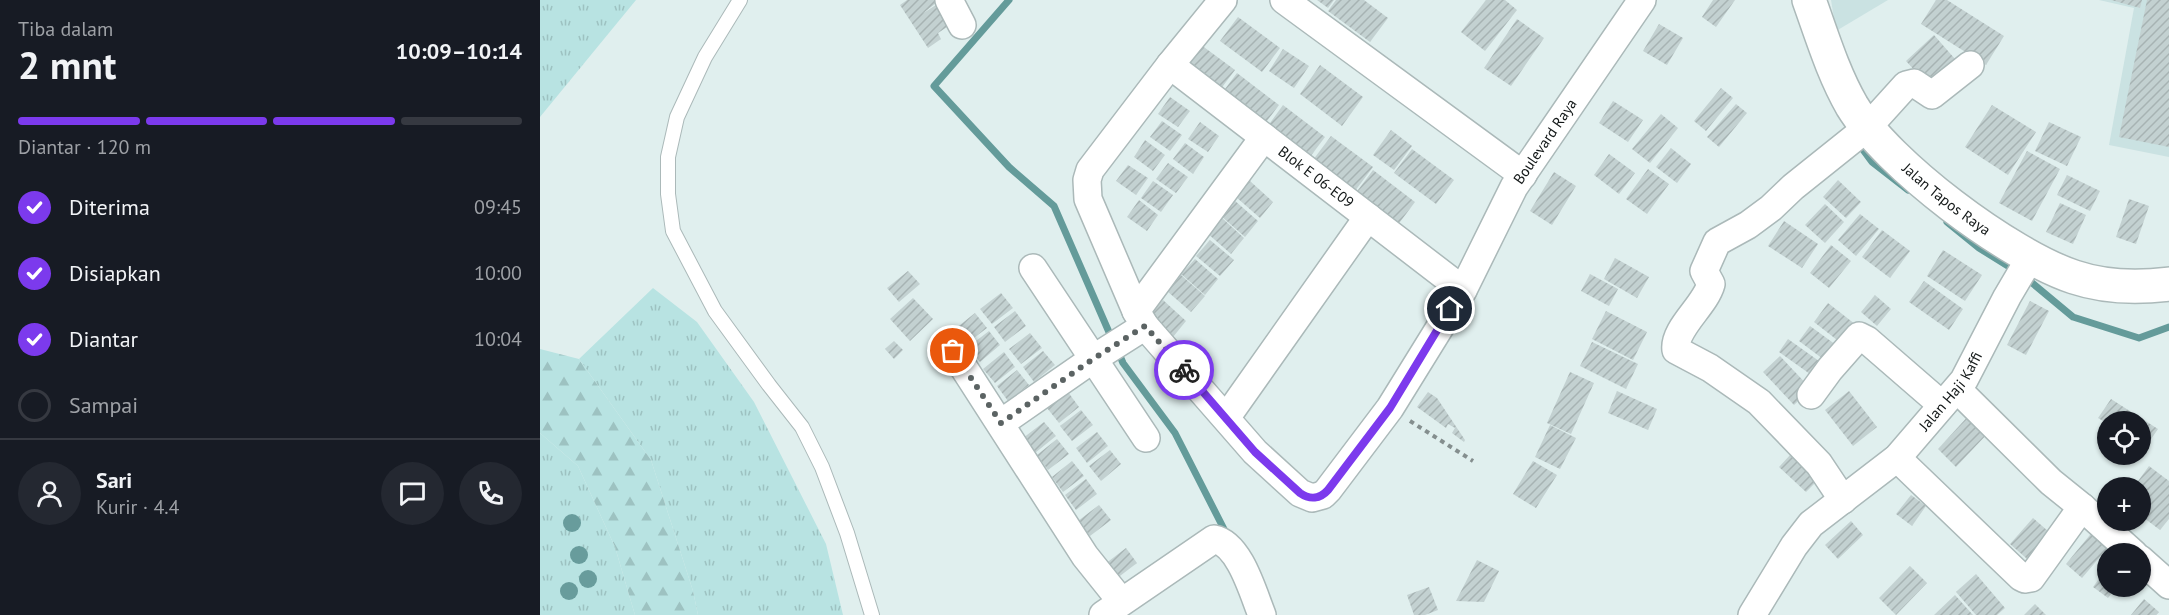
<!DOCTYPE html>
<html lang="id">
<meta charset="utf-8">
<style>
body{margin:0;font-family:"PT Sans",sans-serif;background:#242831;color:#f1f3f6;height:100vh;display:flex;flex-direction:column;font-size:22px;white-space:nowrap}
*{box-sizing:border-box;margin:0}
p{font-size:20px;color:#9ea1a6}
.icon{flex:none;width:33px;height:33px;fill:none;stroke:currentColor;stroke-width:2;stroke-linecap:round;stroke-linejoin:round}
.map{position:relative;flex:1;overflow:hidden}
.panel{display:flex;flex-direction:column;background:#171b24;width:540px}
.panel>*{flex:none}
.fabs{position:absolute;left:1557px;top:411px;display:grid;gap:12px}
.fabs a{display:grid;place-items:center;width:54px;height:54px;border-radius:50%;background:#171b24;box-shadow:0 2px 4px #0004;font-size:30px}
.pin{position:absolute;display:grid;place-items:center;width:51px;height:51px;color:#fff;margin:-26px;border:3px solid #fff;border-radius:50%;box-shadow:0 2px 6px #0007}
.courier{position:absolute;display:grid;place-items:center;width:60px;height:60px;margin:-30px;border:4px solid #7c3aed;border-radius:50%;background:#fff;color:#222;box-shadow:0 2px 8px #0007}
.overview em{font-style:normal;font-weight:800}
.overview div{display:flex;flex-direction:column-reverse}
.overview{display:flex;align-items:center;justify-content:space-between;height:102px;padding:0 18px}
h1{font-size:39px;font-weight:800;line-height:45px}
.bar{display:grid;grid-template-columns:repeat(4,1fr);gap:9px 6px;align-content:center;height:72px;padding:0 18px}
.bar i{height:8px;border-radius:4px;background:#363941}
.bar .active{background:#7c3aed}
.bar p{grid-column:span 4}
.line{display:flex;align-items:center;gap:15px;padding:0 18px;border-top:2px solid #363941}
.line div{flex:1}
.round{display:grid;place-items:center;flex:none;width:63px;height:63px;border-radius:32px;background:#242831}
ol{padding:0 18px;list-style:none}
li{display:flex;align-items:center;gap:18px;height:66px}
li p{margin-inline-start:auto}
li .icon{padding:6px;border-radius:50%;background:#7c3aed;color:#fff;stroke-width:4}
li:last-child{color:#9ea1a6}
li i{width:33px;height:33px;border:3px solid #363941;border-radius:50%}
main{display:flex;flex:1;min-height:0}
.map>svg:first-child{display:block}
</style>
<main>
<section class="panel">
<div class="overview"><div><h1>2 mnt</h1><p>Tiba dalam</p></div><em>10:09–10:14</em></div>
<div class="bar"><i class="active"></i><i class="active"></i><i class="active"></i><i></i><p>Diantar · 120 m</p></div>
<ol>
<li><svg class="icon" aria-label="check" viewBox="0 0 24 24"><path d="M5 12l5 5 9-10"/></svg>Diterima<p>09:45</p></li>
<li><svg class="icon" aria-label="check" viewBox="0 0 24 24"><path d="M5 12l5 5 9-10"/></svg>Disiapkan<p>10:00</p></li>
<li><svg class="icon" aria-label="check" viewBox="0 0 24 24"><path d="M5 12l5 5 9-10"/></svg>Diantar<p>10:04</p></li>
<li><i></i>Sampai</li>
</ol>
<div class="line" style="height:108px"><a class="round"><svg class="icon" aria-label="person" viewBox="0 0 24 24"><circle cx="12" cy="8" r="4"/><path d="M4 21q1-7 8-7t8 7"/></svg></a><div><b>Sari</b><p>Kurir · 4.4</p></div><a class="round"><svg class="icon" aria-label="chat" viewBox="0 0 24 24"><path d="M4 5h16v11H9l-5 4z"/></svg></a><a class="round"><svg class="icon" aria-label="phone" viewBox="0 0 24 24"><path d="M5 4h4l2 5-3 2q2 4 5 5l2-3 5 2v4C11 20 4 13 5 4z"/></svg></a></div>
</section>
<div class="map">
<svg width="1629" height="615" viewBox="0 0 1629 615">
<defs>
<pattern id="grass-tufts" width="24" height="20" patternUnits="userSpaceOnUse" patternTransform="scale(1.5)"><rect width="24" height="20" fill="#b8e3e2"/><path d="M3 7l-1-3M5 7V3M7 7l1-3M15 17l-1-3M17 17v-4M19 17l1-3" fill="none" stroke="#9dc2c1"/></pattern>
<pattern id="forest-firs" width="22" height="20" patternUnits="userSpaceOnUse" patternTransform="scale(1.5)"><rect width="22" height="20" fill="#b8e3e2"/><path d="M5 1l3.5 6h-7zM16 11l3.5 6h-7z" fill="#9dc2c1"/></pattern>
<pattern id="building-hatch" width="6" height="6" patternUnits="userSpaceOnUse" patternTransform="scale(1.5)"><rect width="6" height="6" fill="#c3d1d1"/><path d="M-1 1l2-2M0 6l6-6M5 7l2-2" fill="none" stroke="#a7b3b3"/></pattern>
</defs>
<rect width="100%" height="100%" fill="#e0efee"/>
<g fill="#cae2e2">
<path d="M1291 0H1348L1296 31Z"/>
<path d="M1559 0H1629V157L1569 145 1594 8Z"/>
</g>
<g fill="url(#grass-tufts)">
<path d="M0 0H96L0 117Z"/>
<path d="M113 288 157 322 214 402 286 544 303 615H158L153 591 111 460 39 359Z"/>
<path d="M0 433 38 466 75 547 95 615H0Z"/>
</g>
<path fill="url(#forest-firs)" d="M0 349 39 359 111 460 153 591 158 615H95L75 547 38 466 0 433Z"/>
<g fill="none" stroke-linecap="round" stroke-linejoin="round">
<g stroke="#649b9a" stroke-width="7">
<path d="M469 0 394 86 469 167 514 206 572 339"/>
<path d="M1318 143 1332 162 1368 190"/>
<path d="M1407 222 1439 248 1476 271"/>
<path d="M1485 277 1533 317 1599 338 1629 327"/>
<path d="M577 349 583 363 635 433 687 535"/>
</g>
</g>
<g fill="url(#building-hatch)">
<path d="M367 0H400L382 14 402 1 416 21 398 33 401 39 388 48 360 5Z"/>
<path d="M777 0H794L788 8Z"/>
<path d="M796 0H824L848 18 830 42 788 11Z"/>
<path d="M946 0H965L977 10 945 51 921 32Z"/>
<path d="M1173 0H1195L1176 27 1162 17Z"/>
<path d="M1396 0H1407L1464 36 1446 65 1381 24Z"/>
<path d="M1571 0H1602L1600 8Z"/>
<path d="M1607 0H1629V147L1579 137Z"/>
<path d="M698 17 740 48 722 72 680 41Z"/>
<path d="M977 19 1004 38 971 86 944 68Z"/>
<path d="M1119 24 1143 38 1127 65 1103 51Z"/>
<path d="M1394 35 1422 67 1394 92 1366 61Z"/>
<path d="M653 39 695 70 677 94 635 63Z"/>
<path d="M743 49 769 66 754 88 729 71Z"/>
<path d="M780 65 823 97 802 126 760 94Z"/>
<path d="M697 73 739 105 721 129 679 97Z"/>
<path d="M1181 88 1193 98 1166 131 1154 121Z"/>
<path d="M630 97 650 111 638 127 618 114Z"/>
<path d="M1073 101 1103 120 1088 142 1059 123Z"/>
<path d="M1196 104 1207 113 1179 147 1167 137Z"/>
<path d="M743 105 785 137 767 161 725 130Z"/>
<path d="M1452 105 1496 132 1468 175 1425 147Z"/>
<path d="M1121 114 1138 128 1110 163 1092 149Z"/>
<path d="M622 121 642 135 630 151 610 137Z"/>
<path d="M660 122 679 136 668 152 648 139Z"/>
<path d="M1509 122 1541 137 1527 166 1495 151Z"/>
<path d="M851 130 872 146 854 170 833 155Z"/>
<path d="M791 136 833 167 815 191 773 160Z"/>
<path d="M605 140 625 155 613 171 594 157Z"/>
<path d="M645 143 664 157 653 174 633 159Z"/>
<path d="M1131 148 1151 164 1137 183 1116 167Z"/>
<path d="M872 149 914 180 896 204 854 173Z"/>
<path d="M1487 151 1520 169 1492 221 1459 203Z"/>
<path d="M1069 154 1095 173 1079 194 1054 175Z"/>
<path d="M628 163 648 177 636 193 616 179Z"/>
<path d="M588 165 608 178 596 195 576 181Z"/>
<path d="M1108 169 1129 184 1107 214 1086 199Z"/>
<path d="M833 170 875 202 857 226 815 194Z"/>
<path d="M1014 172 1036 186 1012 225 990 211Z"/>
<path d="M1527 175 1560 191 1550 211 1517 195Z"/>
<path d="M1298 180 1321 202 1306 218 1283 197Z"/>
<path d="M613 181 633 195 621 212 601 198Z"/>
<path d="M710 181 733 202 720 218 696 197Z"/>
<path d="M1589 199 1609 206 1596 244 1576 237Z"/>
<path d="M599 200 618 215 607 231 587 217Z"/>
<path d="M694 200 718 221 705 237 681 216Z"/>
<path d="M1520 203 1546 215 1533 244 1506 232Z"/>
<path d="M1285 204 1304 222 1285 243 1265 225Z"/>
<path d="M1320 214 1339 229 1316 256 1298 240Z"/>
<path d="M681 217 704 238 691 254 667 233Z"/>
<path d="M1244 221 1278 244 1262 268 1228 246Z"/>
<path d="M1342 230 1370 251 1350 278 1322 257Z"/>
<path d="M670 240 694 260 680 276 656 256Z"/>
<path d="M1291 245 1311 261 1289 288 1270 273Z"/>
<path d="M1403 250 1442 275 1425 301 1387 276Z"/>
<path d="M1075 258 1109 277 1097 298 1064 279Z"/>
<path d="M655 259 678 279 665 295 641 274Z"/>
<path d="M368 271 380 284 359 302 347 288Z"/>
<path d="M1050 274 1078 289 1069 306 1041 291Z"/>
<path d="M641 275 665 296 651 312 627 291Z"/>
<path d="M1384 281 1423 309 1409 330 1369 302Z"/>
<path d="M461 293 473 308 452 324 440 309Z"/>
<path d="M1335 295 1351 309 1337 326 1321 312Z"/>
<path d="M373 298 393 319 370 341 350 319Z"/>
<path d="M623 300 646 321 633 337 609 316Z"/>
<path d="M1490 301 1509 311 1486 355 1467 345Z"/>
<path d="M1288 303 1320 328 1306 347 1274 322Z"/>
<path d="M475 311 486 326 465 342 454 327Z"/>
<path d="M1066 311 1107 332 1093 360 1052 339Z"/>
<path d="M435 313 447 328 426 344 415 329Z"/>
<path d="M1270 326 1303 350 1291 365 1259 341Z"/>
<path d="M449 331 460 345 440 362 428 347Z"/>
<path d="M490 333 502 348 481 364 469 349Z"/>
<path d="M1248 339 1286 366 1277 379 1239 352Z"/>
<path d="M354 341 363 350 354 359 345 349Z"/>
<path d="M1052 342 1098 364 1086 389 1040 366Z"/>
<path d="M503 351 515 365 494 382 483 367Z"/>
<path d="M464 352 475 367 455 383 443 369Z"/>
<path d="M1240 356 1271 389 1254 405 1223 372Z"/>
<path d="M477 370 489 385 468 401 457 386Z"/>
<path d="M1030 372 1054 383 1031 434 1007 423Z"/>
<path d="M1077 391 1117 409 1108 430 1068 413Z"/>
<path d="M1309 391 1337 427 1313 446 1285 410Z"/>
<path d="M528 392 539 407 519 423 507 408Z"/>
<path d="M888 392 897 398 925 440 924 442 912 433 915 428 908 424 906 428 877 407Z"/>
<path d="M1571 399 1618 429 1605 448 1600 445V422H1568V424L1558 418Z"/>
<path d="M541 410 553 425 532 441 520 426Z"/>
<path d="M1431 413 1450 431 1416 467 1398 449Z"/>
<path d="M504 422 516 436 495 453 483 438Z"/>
<path d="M1010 425 1036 438 1020 469 995 457Z"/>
<path d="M557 432 568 446 547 463 536 448Z"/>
<path d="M517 439 529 454 508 470 497 455Z"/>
<path d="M570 450 581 464 561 481 549 466Z"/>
<path d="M1251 454 1279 479 1266 492 1239 467Z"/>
<path d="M532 461 544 476 523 492 512 477Z"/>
<path d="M993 461 1017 475 996 508 973 494Z"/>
<path d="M1609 466 1629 481V519L1620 530 1600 515V488H1593Z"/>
<path d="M546 479 557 494 536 510 525 495Z"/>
<path d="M1371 495 1386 506 1372 526 1356 514Z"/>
<path d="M559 505 571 520 550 536 538 521Z"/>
<path d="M1493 518 1516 538 1494 565 1470 544Z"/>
<path d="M1311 521 1323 535 1298 559 1285 545Z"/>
<path d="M1554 530 1571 544 1542 578 1526 564Z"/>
<path d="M586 548 597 563 576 579 565 564Z"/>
<path d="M937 560 959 571 944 602 916 601Z"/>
<path d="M1370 566 1387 583 1356 615 1339 598Z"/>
<path d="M1568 566V586H1577L1568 598 1553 587Z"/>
<path d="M1436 574 1465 608 1457 615H1436L1416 592Z"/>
<path d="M889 587 898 610 885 615H874L867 595Z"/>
<path d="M1415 595 1433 615H1394Z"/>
<path d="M1604 599 1619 612 1616 615H1591Z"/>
<path d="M1495 604 1506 615H1484Z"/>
</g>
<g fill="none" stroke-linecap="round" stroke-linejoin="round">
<g stroke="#abb9b9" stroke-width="16">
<path id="lane" d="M200 0 165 57 137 117 128 157V194L133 231 175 311 229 385 262 427 282 467 307 533 332 615"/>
</g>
<g stroke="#abb9b9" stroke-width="30">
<g id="street">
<path d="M409 0 422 25"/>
<path id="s1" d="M683 0 630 65 550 170 547 180 548 199 596 311 605 326 715 452 760 493 772 498 783 495 788 490 850 408 923 290 974 187 1102 0"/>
<path d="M744 0 983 175"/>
<path id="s2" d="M630 65 923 290"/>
<path d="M493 268 606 438"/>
<path d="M596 311 724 137"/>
<path d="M413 351 545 556 581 601"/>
<path d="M1417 389 1511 482 1542 507 1594 554"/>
<path d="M1271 395 1290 369 1319 336 1327 340 1402 405"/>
<path d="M686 418 828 217"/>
<path d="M461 423 553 359 605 326"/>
<path d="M1357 458 1481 577 1485 579 1491 578 1542 507"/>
<path d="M1303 500 1279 464 1219 402 1170 368 1136 350C1133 329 1165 306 1171 284L1164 271 1177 242 1208 225 1231 208 1253 187 1328 127 1366 85 1374 83 1392 95 1430 65"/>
<path d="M1600 559 1629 585"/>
<path d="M563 615 674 539C700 544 713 593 722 615"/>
<path id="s3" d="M1212 615 1254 546 1271 524 1357 458 1424 380 1467 297 1490 258"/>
</g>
</g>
<g stroke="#abb9b9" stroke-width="36">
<g id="secondary">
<path id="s4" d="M1269 0C1282 36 1293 73 1312 106 1348 165 1468 255 1534 277 1564 287 1598 288 1629 284"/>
</g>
</g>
<path stroke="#848e8e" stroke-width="4" stroke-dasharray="4.5 4.5" stroke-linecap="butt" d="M870 421 933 461"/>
<use href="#lane" stroke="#fff" stroke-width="14"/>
<use href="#street" stroke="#fff" stroke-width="27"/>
<use href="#secondary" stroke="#fff" stroke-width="33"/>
</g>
<g fill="#689c9c">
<circle cx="32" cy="523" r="9"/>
<circle cx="39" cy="555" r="9"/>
<circle cx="48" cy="579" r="9"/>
<circle cx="29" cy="591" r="9"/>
</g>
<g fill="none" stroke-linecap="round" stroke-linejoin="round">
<path stroke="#5b6363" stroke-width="6" stroke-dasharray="0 10.8" d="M413 351 461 423 553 359 605 326 644 370"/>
<path stroke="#7c3aed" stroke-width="8" d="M644 370 715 452 760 493C770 500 780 499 788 490L850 408 910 309"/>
</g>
<g text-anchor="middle" stroke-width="4.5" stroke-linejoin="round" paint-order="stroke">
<g font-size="15" fill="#131818" stroke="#e0efee">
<text dy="5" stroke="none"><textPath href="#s1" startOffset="1056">Boulevard Raya</textPath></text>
<text dy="5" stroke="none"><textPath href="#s2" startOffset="184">Blok E 06-E09</textPath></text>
<text dy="5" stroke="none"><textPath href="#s4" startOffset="248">Jalan Tapos Raya</textPath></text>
<text dy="5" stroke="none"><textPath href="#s3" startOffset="303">Jalan Haji Kaffi</textPath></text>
</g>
</g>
</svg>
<div class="fabs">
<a><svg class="icon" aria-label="locate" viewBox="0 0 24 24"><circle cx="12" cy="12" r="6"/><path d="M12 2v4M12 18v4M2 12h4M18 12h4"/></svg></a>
<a>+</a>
<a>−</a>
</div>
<div class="pin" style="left:413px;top:351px;background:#ea580c"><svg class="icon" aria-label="bag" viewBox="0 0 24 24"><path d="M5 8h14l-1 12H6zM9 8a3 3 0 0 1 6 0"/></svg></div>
<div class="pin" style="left:910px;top:309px;background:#1f2937"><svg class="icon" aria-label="home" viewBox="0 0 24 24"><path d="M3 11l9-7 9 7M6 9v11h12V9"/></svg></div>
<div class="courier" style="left:644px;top:370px"><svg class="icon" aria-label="bike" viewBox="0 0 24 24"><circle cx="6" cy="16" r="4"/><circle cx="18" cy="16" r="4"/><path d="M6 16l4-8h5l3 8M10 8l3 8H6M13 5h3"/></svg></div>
</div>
</main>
